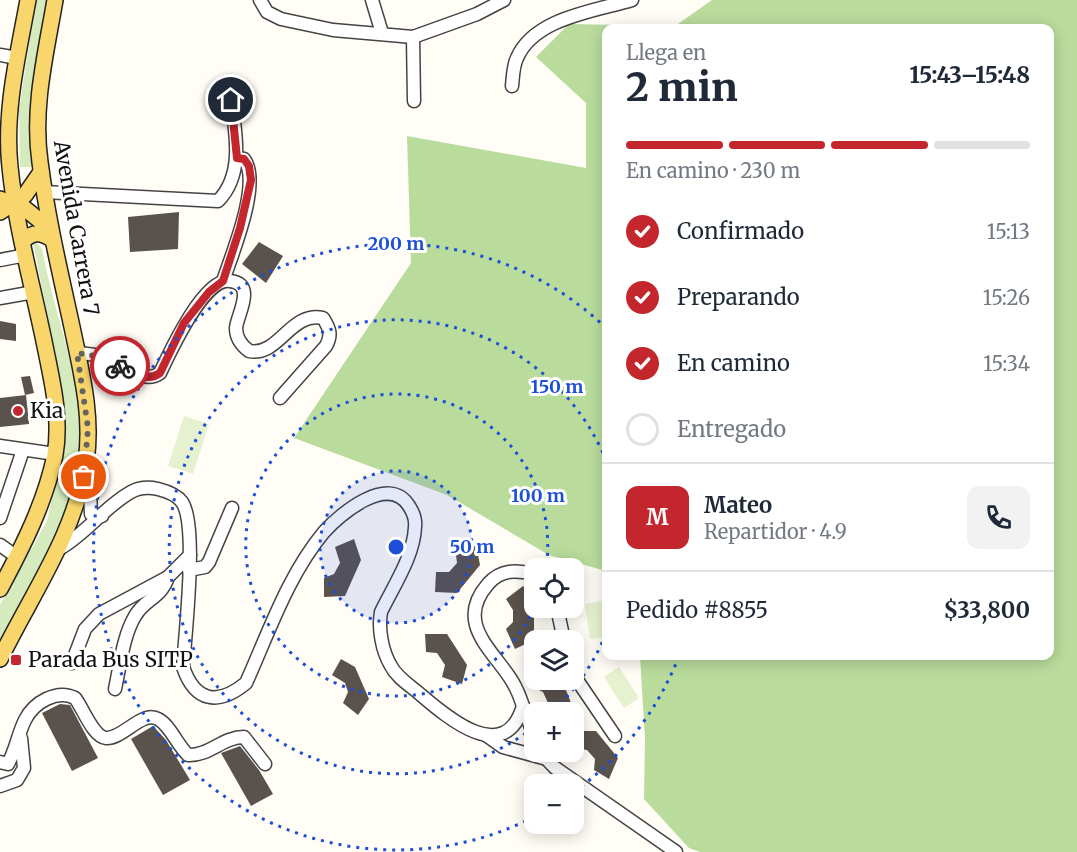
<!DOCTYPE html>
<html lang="es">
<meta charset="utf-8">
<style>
body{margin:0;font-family:Merriweather,serif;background:#f2f2f3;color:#1f2937;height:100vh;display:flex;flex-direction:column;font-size:22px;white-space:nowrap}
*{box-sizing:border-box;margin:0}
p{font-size:20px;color:#747a83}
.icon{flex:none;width:33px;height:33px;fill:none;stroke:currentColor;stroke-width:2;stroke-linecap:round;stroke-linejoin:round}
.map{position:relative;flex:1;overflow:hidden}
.sheet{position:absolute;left:602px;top:24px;width:452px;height:636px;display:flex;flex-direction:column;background:#fff;border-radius:12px;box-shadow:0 3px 15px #0003}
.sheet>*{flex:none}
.buttons{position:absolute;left:524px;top:558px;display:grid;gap:12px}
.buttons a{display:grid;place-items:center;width:60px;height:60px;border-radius:12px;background:#fff;box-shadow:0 3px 15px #0003;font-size:30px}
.pin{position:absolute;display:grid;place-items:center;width:51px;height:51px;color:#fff;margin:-26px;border:3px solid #fff;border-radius:50%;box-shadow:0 2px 6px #0007}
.courier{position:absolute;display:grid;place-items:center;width:60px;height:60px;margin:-30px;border:4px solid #c4262e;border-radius:50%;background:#fff;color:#222;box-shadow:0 2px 8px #0007}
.overview em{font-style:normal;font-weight:800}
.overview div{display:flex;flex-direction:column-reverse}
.overview{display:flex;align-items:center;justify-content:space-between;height:102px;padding:0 24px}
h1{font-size:39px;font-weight:800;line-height:45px}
.bar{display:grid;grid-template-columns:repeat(4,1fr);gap:9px 6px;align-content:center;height:72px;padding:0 24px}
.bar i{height:8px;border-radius:4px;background:#e0e1e3}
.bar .active{background:#c4262e}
.bar p{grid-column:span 4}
.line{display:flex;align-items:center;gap:15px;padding:0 24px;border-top:2px solid #e0e1e3}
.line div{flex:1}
.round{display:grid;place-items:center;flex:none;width:63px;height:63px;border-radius:12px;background:#f2f2f3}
ol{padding:0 24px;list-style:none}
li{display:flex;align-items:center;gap:18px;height:66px}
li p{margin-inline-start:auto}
li .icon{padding:6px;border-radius:50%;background:#c4262e;color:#fff;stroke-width:4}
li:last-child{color:#747a83}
li i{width:33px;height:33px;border:3px solid #e0e1e3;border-radius:50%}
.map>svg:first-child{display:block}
</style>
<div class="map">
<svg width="1077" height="852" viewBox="0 0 1077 852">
<rect width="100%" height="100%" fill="#fffdf5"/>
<g fill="#d5ebbd">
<path d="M36 0H49L34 167H20L19 110Z"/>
<path d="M32 238 42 249C63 357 106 420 58 533 42 571 17 605 0 642V605L47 521 63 448 60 377Z"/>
</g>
<path fill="#b9dc9c" d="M712 0H1077V852H700L689 848 644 799 645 739 640 656H1048V28H606V571L549 555 447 495 294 438 411 263 407 136 586 168V103L536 57 569 24 675 26Z"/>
<g fill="#e6f2cf">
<path d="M184 416 209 424 193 474 168 466Z"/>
<path d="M602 601 606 637 590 639 585 604Z"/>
<path d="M619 667 639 698 624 708 604 677Z"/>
</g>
<g fill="#5a524d">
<path d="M179 212 178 249 130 252 128 217Z"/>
<path d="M259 242 283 256 266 283 242 264Z"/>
<path d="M0 321 16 324V341L0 339Z"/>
<path d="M30 376 34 393 25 395 21 377Z"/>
<path d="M26 395 29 424 0 427V398Z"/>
<path d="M354 539 361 560 345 596 324 597V578L334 574 340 563 335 547Z"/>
<path d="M476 544 480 565 457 593 435 592 436 572H449L457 563 455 547Z"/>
<path d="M523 586 534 597V640L515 649 506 629 513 622V610L506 599Z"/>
<path d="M425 634H447L467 665 462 684 442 677 445 665 437 653 426 652Z"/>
<path d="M341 659 355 667 369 699 358 715 343 703 348 692 345 683 332 675Z"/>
<path d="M533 680H562L573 708 569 712H544L548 703 543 692 531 686Z"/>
<path d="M60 704 70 705 98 758 72 771 42 713Z"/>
<path d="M153 726 166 740 190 780 163 795 131 739Z"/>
<path d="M576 731H596L618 758 609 779 594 770 595 759 587 750 575 748Z"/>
<path d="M240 746 259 770 273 794 251 806 221 753Z"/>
</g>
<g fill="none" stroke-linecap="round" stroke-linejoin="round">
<g stroke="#444" stroke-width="15">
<g id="minor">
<path d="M260 0 267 12 281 19 333 30 413 37 477 14 504 0"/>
<path d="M372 0 382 33"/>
<path d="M413 37 414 101"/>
<path d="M0 55 17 58"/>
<path d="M512 86C513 77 513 66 517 58 534 18 595 11 632 0"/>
<path d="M44 192 218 201C244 175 236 134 231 100"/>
<path d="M0 260 26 255"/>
<path d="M223 281C232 254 262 182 244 159L237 158"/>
<path d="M0 298 34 292"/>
<path d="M77 353C86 354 94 354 102 357 119 362 143 386 160 373 169 354 204 277 230 281 257 284 237 315 236 328 236 338 241 345 249 351 279 357 290 311 323 318 330 329 332 335 326 346L280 398"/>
<path d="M0 446 55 454"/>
<path d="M84 477 90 491 91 514 97 517 102 516"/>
<path d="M0 518 23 450"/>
<path d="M0 545 17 557"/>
<path d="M59 549C86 534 104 507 131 492 140 487 149 487 158 489 166 491 177 495 182 502 198 525 185 635 183 667 195 702 218 706 246 683 269 632 288 575 324 532 340 514 389 473 409 506 413 512 416 519 415 527 414 556 393 587 381 612 378 629 382 651 391 666 397 678 411 686 421 695 449 719 505 766 523 706 520 697 517 689 512 681 493 650 454 623 488 584 501 569 516 570 534 574"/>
<path d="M189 570 205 567 209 562 232 508"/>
<path d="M557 608 564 640"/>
<path d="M72 663 85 629 99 614 168 577 190 555"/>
<path d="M573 674 615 736"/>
<path d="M115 689C120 666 123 636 135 616 145 598 161 599 168 577"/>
<path d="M523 706 534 736"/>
<path d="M486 735 503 747 543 758"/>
<path d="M540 752 554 767 676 852"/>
<path d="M0 762 8 764C16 749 18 734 25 720 34 702 57 689 75 698 83 708 93 737 106 738 123 739 142 710 158 719 170 725 177 745 188 755 209 756 223 737 244 737L265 764"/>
<path d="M0 786 17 780 24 768 21 738"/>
</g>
</g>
<g stroke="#222" stroke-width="18">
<g id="major">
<path d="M0 199 23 207 50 229"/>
<path d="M0 212 25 195 41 172"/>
<path d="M23 241C33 231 42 232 53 240"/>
<path d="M0 589C23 546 45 503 55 455 61 420 53 385 46 351 34 290 16 229 10 167 4 111 18 55 28 0"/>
<path d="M0 659C31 595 76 533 86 461 93 416 81 371 72 327 60 272 47 217 40 162 32 108 46 53 55 0"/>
</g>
</g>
<use href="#minor" stroke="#fff" stroke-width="12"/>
<use href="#major" stroke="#f9d66b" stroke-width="15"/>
</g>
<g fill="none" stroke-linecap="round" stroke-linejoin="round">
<path stroke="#646461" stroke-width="6" stroke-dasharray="0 10.8" d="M84 477 88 428 77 353 102 357 120 366"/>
<path stroke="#c4262e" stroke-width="8" d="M120 366C133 372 147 383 160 373L184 323 209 292 223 281 240 228 251 180 249 166 244 159 237 158 231 100"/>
</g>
<circle cx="396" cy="547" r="76" fill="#1d4ed8" fill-opacity=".12"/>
<g fill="none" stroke="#1d4ed8" stroke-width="3" stroke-dasharray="3 6">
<circle cx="396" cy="547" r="76"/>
<path d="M534 608A151 151 0 1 1 546 568"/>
<path d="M606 634A227 227 0 0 1 552 712M533 728A227 227 0 1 1 606 460"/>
<path d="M679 656A303 303 0 0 1 574 792M534 817A303 303 0 1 1 605 327"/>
</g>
<g fill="#c4262e" stroke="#fff" stroke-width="2">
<circle cx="18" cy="411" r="6"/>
<rect x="10" y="654" width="12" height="12" rx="3"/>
</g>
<g text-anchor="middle" stroke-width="6" stroke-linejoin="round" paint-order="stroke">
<g font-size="21" fill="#111" stroke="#fff">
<text transform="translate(76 228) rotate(80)" y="7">Avenida Carrera 7</text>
</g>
<g font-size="21" fill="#111" stroke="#fff" text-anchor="start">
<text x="30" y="418">Kia</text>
<text x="28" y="667">Parada Bus SITP</text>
</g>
</g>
<circle cx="396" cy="547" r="9" fill="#1d4ed8" stroke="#fff" stroke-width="3"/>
<g font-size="18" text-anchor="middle" font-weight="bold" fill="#1d4ed8" stroke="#fff" stroke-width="6" stroke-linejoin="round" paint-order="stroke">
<text x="396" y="250">200 m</text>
<text x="557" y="393">150 m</text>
<text x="538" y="502">100 m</text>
<text x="472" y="553">50 m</text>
</g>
</svg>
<div class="buttons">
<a><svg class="icon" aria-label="locate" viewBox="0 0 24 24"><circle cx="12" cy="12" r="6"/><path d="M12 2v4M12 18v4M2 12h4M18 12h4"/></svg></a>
<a><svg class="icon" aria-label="layers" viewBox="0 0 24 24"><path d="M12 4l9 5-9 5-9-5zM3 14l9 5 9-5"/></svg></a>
<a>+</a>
<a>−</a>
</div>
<div class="pin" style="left:84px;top:477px;background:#ea580c"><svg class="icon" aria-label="bag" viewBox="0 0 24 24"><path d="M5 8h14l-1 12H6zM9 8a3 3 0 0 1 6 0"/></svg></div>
<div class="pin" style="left:231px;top:100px;background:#1f2937"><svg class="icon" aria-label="home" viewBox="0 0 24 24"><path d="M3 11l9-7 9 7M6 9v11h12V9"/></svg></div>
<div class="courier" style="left:120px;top:366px"><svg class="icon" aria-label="bike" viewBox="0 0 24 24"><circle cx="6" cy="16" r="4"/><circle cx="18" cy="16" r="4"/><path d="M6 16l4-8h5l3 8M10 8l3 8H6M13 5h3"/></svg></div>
<section class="sheet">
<div class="overview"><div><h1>2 min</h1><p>Llega en</p></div><em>15:43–15:48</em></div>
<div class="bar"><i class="active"></i><i class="active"></i><i class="active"></i><i></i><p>En camino · 230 m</p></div>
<ol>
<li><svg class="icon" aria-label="check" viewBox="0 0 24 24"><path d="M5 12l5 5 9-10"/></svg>Confirmado<p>15:13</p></li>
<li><svg class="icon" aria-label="check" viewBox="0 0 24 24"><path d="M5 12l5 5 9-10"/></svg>Preparando<p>15:26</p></li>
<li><svg class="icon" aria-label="check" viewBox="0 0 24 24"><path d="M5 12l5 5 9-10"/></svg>En camino<p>15:34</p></li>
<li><i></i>Entregado</li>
</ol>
<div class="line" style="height:108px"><b class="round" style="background:#c4262e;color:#fff">M</b><div><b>Mateo</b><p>Repartidor · 4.9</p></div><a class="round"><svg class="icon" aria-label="phone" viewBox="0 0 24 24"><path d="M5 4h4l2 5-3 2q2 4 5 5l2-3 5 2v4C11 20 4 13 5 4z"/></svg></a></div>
<div class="line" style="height:78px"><div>Pedido #8855</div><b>$33,800</b></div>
</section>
</div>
